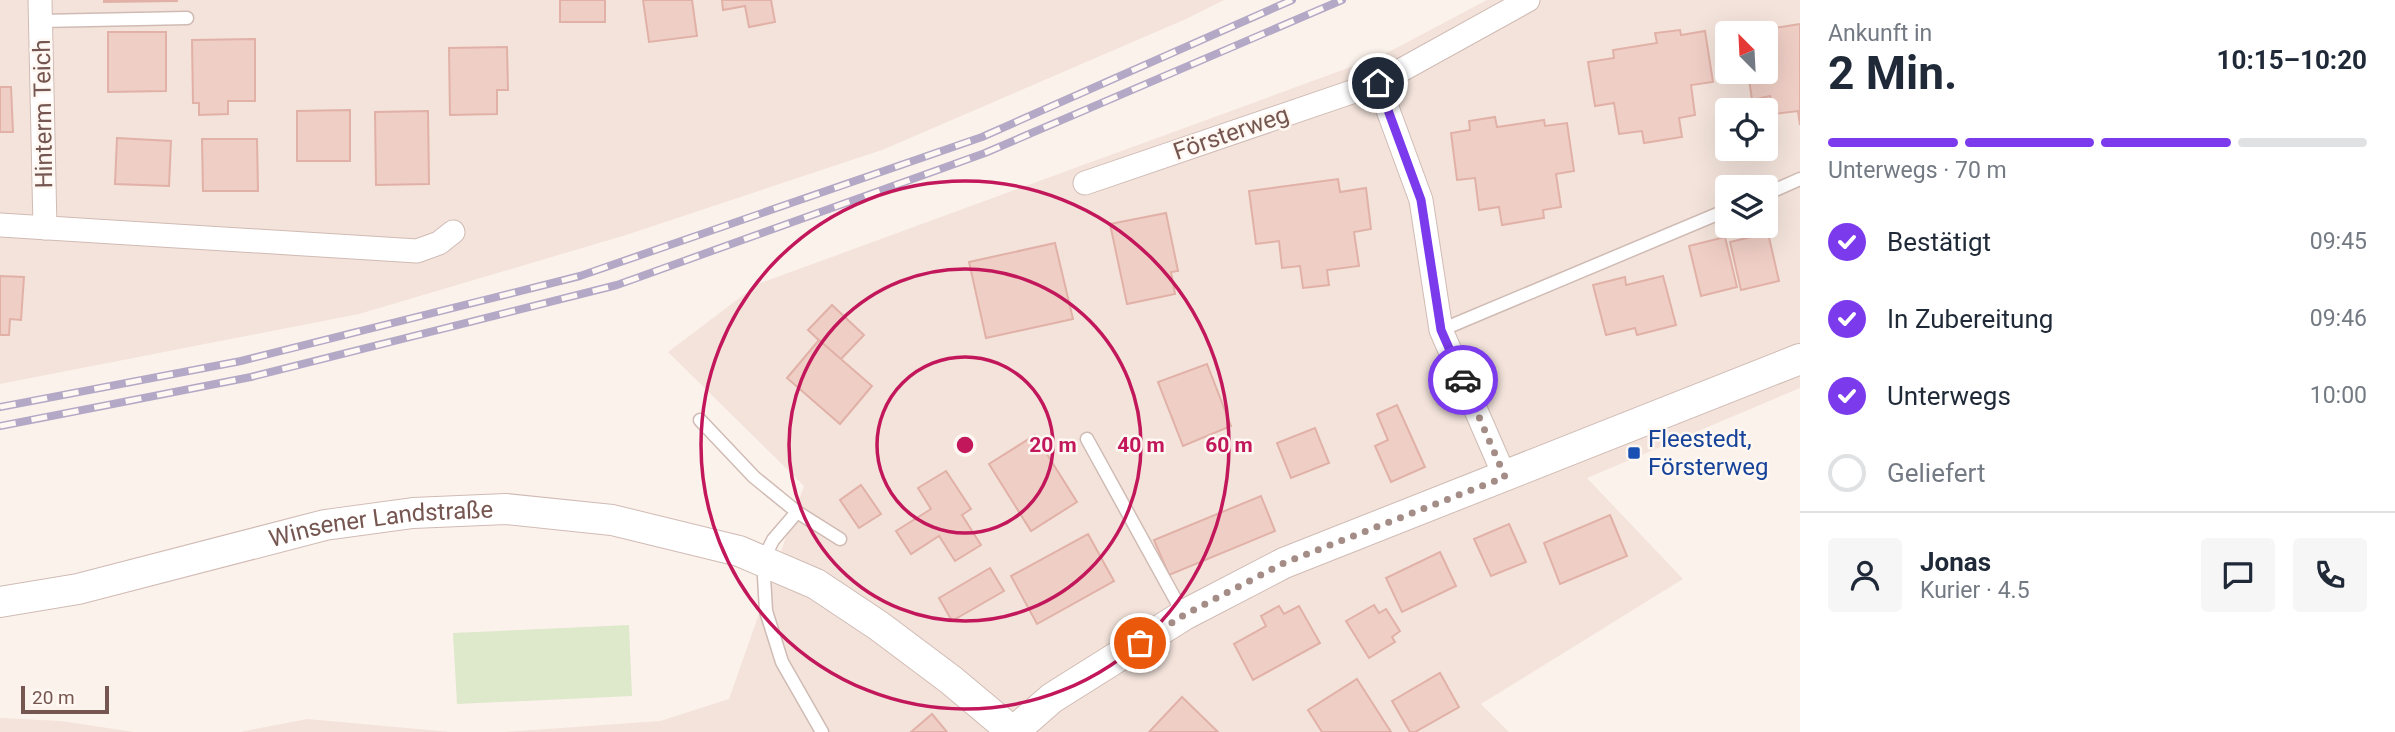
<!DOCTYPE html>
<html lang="de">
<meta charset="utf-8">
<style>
body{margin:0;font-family:Roboto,sans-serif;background:#f6f6f7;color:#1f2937;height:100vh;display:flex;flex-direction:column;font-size:26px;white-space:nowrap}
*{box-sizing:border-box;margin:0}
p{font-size:23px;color:#747a83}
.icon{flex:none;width:38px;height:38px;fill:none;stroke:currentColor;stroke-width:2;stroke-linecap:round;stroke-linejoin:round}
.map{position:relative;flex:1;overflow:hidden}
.details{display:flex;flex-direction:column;background:#fff;width:595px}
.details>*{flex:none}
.needle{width:46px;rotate:336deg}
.fabs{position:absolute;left:1715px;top:21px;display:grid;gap:14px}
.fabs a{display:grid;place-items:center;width:63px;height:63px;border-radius:7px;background:#fff;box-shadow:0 7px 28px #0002;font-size:35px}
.scale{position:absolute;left:21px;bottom:18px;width:88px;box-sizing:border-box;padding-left:7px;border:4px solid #765650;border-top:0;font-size:19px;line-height:24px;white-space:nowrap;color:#765650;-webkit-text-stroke:5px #fef7f2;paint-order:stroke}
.pin{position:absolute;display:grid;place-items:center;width:60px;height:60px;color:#fff;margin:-30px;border:4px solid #fff;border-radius:50%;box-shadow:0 2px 7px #0007}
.courier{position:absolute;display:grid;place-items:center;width:70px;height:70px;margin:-35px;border:5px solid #7c3aed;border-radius:50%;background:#fff;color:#222;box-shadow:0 2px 9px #0007}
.headline em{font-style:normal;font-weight:700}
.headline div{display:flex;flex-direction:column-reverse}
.headline{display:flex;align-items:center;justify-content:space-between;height:119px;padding:0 28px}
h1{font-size:46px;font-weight:700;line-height:52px}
.bar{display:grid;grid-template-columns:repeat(4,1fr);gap:10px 7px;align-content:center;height:84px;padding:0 28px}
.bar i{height:9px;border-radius:5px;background:#e0e1e3}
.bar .selected{background:#7c3aed}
.bar p{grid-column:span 4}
.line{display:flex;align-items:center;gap:18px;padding:0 28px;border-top:2px solid #e0e1e3}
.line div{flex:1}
.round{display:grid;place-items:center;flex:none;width:74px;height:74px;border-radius:7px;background:#f6f6f7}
ol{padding:0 28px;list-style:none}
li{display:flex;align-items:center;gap:21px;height:77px}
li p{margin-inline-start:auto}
li .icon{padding:7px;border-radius:50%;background:#7c3aed;color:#fff;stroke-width:4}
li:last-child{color:#747a83}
li i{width:38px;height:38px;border:4px solid #e0e1e3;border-radius:50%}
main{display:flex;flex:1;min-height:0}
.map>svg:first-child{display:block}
</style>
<main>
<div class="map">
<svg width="1800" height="732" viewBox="0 0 1800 732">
<rect width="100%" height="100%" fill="#fcf2ec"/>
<g fill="#f3e3db" fill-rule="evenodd">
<path d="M0 0H1224L1186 19 882 150 626 235 359 314 0 384Z"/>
<path d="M1487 0H1800V388L1587 478 1683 579 1481 704 1509 732H504L660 721 729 699 804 486 668 352 758 284 1381 56ZM1727 33H1766V72H1727ZM1727 110H1766V149H1727ZM1727 187H1766V226H1727Z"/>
<path d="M0 718 61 721 134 732H0Z"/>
<path d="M307 719 451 732H240Z"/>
</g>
<path fill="#dde9ca" d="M629 625 632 696 457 704 453 633Z"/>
<g fill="#efcec5" stroke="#e1b1a7" stroke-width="2">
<path d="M104 0H177V1L104 2Z"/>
<rect x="560" y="0" width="45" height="22"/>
<path d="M643 0H692L697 36 649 42Z"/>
<path d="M722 0H771L775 22 749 27 745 6 723 10Z"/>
<path d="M1800 24V125L1798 111 1773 114 1770 96 1752 100 1748 72H1766V42L1770 41 1768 29Z"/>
<path d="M1680 30 1681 35 1705 31 1713 82 1691 85 1695 115 1679 118 1682 137 1644 143 1642 131 1619 134 1614 103 1595 106 1588 62 1614 58 1613 50 1657 43 1655 33Z"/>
<path d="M108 32H166V91L108 92Z"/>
<path d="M255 39V101H228V114L199 115V103H193L192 40Z"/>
<path d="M507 47 508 90H497V114L450 115 449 48Z"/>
<path d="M0 87H11L13 132H0Z"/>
<path d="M350 110V161H297V111Z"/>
<path d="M428 111 429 184 376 185 375 112Z"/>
<path d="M1495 117 1497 127 1544 120 1545 126 1567 123 1574 171 1556 174 1561 207 1543 210 1544 218 1502 225 1499 207 1479 210 1475 178 1457 180 1451 133 1470 130 1469 121Z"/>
<path d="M117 138 171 141 169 186 115 184Z"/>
<path d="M202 139H257L258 191H203Z"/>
<path d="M1338 179 1340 192 1366 188 1371 229 1354 232 1359 266 1327 270 1329 285 1303 288 1300 266 1282 268 1279 241 1256 244 1249 191Z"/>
<path d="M1166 213 1178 271 1171 272 1175 294 1127 304 1110 224Z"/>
<path d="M1768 233 1779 281 1741 290 1730 242Z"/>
<path d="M1725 237 1737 287 1701 296 1689 246Z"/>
<path d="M1055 243 1073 319 986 338 969 262Z"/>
<path d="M0 276 24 277 21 320 10 319 9 335H0Z"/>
<path d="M1663 276 1676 325 1637 335 1635 328 1606 335 1593 285 1625 277 1626 285Z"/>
<path d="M832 305 864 335 840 360 808 330Z"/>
<path d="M819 340 872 386 840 424 787 378Z"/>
<path d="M1207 364 1231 426 1183 446 1158 382Z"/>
<path d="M1397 405 1425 467 1391 482 1375 446 1388 440 1377 414Z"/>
<path d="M1315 428 1329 463 1291 478 1277 443Z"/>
<path d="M1035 435 1077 502 1031 531 989 464Z"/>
<path d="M946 471 971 509 962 515 981 545 955 561 939 536 911 554 896 531 931 509 918 488Z"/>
<path d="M861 485 881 514 859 528 840 500Z"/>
<path d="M1261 496 1275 531 1169 575 1154 540Z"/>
<path d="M1610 515 1627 556 1560 584 1544 543Z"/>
<path d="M1509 524 1526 562 1491 576 1474 539Z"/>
<path d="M1088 534 1114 581 1037 624 1011 576Z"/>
<path d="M1440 552 1456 586 1402 612 1386 578Z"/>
<path d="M990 568 1004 591 952 621 939 598Z"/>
<path d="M1374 605 1379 613 1386 609 1400 631 1392 637 1395 642 1369 658 1346 621Z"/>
<path d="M1279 606 1284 614 1299 606 1320 643 1253 680 1234 644 1266 626 1261 616Z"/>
<path d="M1440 673 1459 707 1415 732H1410L1392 701Z"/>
<path d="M1357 679 1391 732H1322L1308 710Z"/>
<path d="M1182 697 1218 732H1149Z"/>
<path d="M932 714 947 732H911Z"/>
</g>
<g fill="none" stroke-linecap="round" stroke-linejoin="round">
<g stroke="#d0bbb4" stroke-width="15">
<g id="service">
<path d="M41 21 187 18"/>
<path d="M1766 194 1800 179"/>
<path d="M1441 330 1727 210"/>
<path d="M700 420 754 477 797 512 773 540 763 560 766 611 782 662 822 732"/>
<path d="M1087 439 1184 615"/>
<path d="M797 512 840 539"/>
</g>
</g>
<g stroke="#d0bbb4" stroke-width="25">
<g id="minor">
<path d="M40 0 45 228"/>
<path d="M1085 183 1378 83"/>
<path d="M0 225 417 251 439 243 453 232"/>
<path d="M1505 477 1441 330 1421 200 1378 83 1528 0"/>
</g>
</g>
<g stroke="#d0bbb4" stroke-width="32">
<g id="tertiary">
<path id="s1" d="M0 602 78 589 325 525 413 513 506 509 612 520 739 551 816 584 879 626 951 680 1013 732"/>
<path d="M1013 732 1052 698 1184 615 1284 563 1800 359"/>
</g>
</g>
<use href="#service" stroke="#fff" stroke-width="12"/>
<use href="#minor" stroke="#fff" stroke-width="23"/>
<use href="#tertiary" stroke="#fff" stroke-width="30"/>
<g stroke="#b3a9c6" stroke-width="8">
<g id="rail">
<path d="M0 407 241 361 580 276 982 137 1292 0"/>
<path d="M0 426 251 377 617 285 985 153 1342 0"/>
</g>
</g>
<use href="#rail" stroke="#fef7f2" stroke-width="5" stroke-dasharray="16" stroke-linecap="butt"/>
</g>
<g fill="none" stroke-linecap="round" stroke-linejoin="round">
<path stroke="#a58d87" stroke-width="7" stroke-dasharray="0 12.6" d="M1140 643 1184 615 1284 563 1505 477 1463 380"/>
<path stroke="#7c3aed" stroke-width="9" d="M1378 83 1421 200 1441 330 1463 380"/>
</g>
<g fill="none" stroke="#c2185b" stroke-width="3.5">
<circle cx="965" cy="445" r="88"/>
<circle cx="965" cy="445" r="176"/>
<circle cx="965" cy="445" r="264"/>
</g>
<rect fill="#1a4fb4" stroke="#fef7f2" stroke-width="2.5" x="1627" y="446" width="14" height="14" rx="3.5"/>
<g text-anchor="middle" stroke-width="5" stroke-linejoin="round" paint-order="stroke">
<g font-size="24" fill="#765650" stroke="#fef7f2">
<text transform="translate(43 114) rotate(-91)" y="8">Hinterm Teich</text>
<text transform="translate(1231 133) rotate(-19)" y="8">Försterweg</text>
<text dy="8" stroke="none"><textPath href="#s1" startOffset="390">Winsener Landstraße</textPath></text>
</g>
<g font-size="24" fill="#164399" stroke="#fef7f2" text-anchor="start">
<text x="1648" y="447">Fleestedt,<tspan x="1648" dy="28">Försterweg</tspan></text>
</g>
</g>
<circle cx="965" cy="445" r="10" fill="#c2185b" stroke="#fef7f2" stroke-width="3.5"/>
<g font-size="21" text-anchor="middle" font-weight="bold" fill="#c2185b" stroke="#fef7f2" stroke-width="5" stroke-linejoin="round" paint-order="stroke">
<text x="1053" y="452">20 m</text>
<text x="1141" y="452">40 m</text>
<text x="1229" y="452">60 m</text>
</g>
</svg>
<div class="fabs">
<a><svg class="needle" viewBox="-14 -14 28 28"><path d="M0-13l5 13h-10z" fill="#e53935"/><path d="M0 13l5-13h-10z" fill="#747a83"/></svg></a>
<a><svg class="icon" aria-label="locate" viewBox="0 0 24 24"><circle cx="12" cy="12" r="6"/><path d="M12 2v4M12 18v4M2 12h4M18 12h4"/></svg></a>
<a><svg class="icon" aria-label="layers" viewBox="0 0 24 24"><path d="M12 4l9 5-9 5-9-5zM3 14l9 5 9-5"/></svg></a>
</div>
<div class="scale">20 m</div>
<div class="pin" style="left:1140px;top:643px;background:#ea580c"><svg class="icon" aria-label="bag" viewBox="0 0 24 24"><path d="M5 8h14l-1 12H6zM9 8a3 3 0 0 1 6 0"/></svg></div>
<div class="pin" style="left:1378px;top:83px;background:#1f2937"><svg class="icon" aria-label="home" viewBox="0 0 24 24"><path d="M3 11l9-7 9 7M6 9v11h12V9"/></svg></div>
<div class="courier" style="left:1463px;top:380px"><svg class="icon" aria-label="car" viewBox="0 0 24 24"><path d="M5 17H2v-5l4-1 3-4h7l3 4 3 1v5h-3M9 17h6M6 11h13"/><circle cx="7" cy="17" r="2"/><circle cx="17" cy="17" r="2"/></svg></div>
</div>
<section class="details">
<div class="headline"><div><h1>2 Min.</h1><p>Ankunft in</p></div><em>10:15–10:20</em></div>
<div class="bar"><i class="selected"></i><i class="selected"></i><i class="selected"></i><i></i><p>Unterwegs · 70 m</p></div>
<ol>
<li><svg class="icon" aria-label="check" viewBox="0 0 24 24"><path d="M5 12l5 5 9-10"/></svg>Bestätigt<p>09:45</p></li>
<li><svg class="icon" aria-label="check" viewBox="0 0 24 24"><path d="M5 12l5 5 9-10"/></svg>In Zubereitung<p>09:46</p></li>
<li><svg class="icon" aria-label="check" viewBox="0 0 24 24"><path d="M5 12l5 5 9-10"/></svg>Unterwegs<p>10:00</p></li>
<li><i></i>Geliefert</li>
</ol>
<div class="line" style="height:126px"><a class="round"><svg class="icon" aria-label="person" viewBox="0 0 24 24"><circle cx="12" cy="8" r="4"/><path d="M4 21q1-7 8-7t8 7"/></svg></a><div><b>Jonas</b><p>Kurier · 4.5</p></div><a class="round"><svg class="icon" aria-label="chat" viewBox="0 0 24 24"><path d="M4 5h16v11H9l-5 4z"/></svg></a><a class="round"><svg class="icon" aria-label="phone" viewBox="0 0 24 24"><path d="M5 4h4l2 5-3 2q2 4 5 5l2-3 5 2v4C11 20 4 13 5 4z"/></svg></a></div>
</section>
</main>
